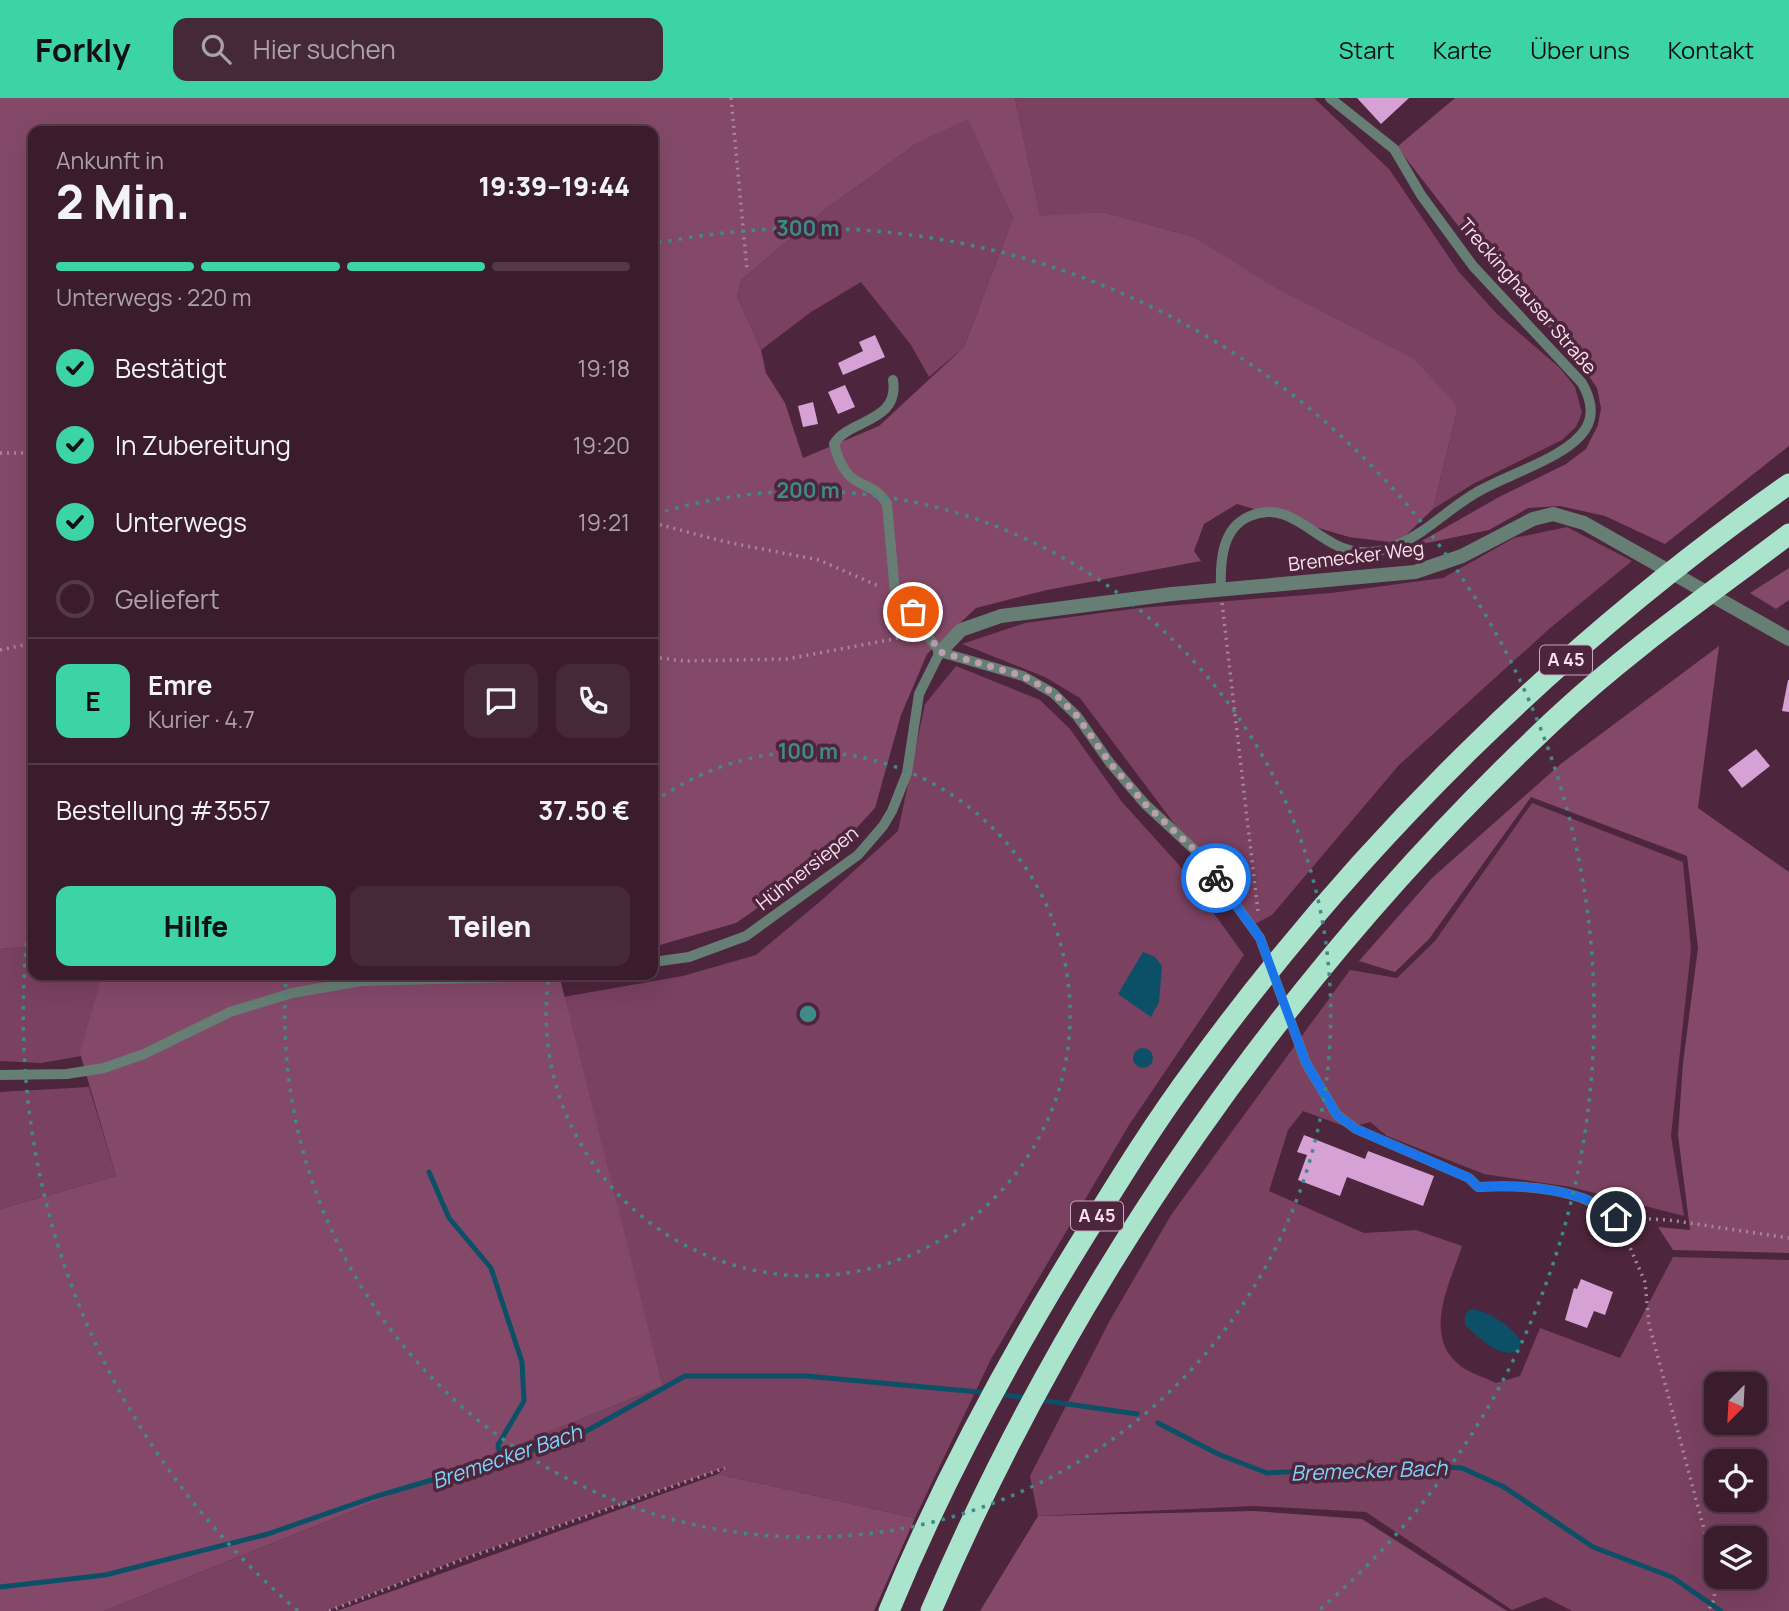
<!DOCTYPE html>
<html lang="de">
<meta charset="utf-8">
<style>
body{margin:0;font-family:Manrope,sans-serif;background:#452939;color:#f1f3f6;height:100vh;display:flex;flex-direction:column;font-size:26px;white-space:nowrap}
*{box-sizing:border-box;margin:0}
p{font-size:23px;color:#aba1aa}
.icon{flex:none;width:38px;height:38px;fill:none;stroke:currentColor;stroke-width:2;stroke-linecap:round;stroke-linejoin:round}
.map{position:relative;flex:1;overflow:hidden}
.sheet{position:absolute;left:28px;top:28px;width:630px;height:854px;display:flex;flex-direction:column;background:#3a1c2d;border-radius:14px;box-shadow:0 7px 28px #0002,0 0 0 2px #543a49}
.sheet>*{flex:none}
.needle{width:46px;rotate:204deg}
.tools{position:absolute;left:1704px;top:1274px;display:grid;gap:14px}
.tools a{display:grid;place-items:center;width:63px;height:63px;border-radius:14px;background:#3a1c2d;box-shadow:0 7px 28px #0002,0 0 0 2px #543a49;font-size:35px}
.pin{position:absolute;display:grid;place-items:center;width:60px;height:60px;color:#fff;margin:-30px;border:4px solid #fff;border-radius:50%;box-shadow:0 2px 7px #0007}
.courier{position:absolute;display:grid;place-items:center;width:70px;height:70px;margin:-35px;border:5px solid #1a73e8;border-radius:50%;background:#fff;color:#222;box-shadow:0 2px 9px #0007}
.headline em{font-style:normal;font-weight:800}
.headline div{display:flex;flex-direction:column-reverse}
.headline{display:flex;align-items:center;justify-content:space-between;height:119px;padding:0 28px}
h1{font-size:46px;font-weight:800;line-height:52px}
.bar{display:grid;grid-template-columns:repeat(4,1fr);gap:10px 7px;align-content:center;height:84px;padding:0 28px}
.bar i{height:9px;border-radius:5px;background:#543a49}
.bar .current{background:#3cd4a4}
.bar p{grid-column:span 4}
.line{display:flex;align-items:center;gap:18px;padding:0 28px;border-top:2px solid #543a49}
.line div{flex:1}
.round{display:grid;place-items:center;flex:none;width:74px;height:74px;border-radius:14px;background:#452939}
ol{padding:0 28px;list-style:none}
li{display:flex;align-items:center;gap:21px;height:77px}
li p{margin-inline-start:auto}
li .icon{padding:7px;border-radius:50%;background:#3cd4a4;color:#111;stroke-width:4}
li:last-child{color:#aba1aa}
li i{width:38px;height:38px;border:4px solid #543a49;border-radius:50%}
.action{display:flex;gap:14px;margin-top:auto;padding:14px 28px}
.action a{flex:1;height:80px;border-radius:14px;background:#3cd4a4;color:#111;font-size:28px;font-weight:800;line-height:80px;text-align:center}
.action a+a{background:#452939;color:#f1f3f6}
header{display:flex;align-items:center;gap:42px;box-sizing:border-box;height:98px;padding:0 35px;background:#3cd4a4;color:#111}
header strong{font-size:33px}
nav{display:flex;gap:38px;margin-inline-start:auto;font-size:24px}
.search{width:490px;height:63px;background:#452939;display:flex;align-items:center;gap:18px;box-sizing:border-box;padding:0 24px;border-radius:14px;color:#aba1aa;font-size:26px}
.map>svg:first-child{display:block}
</style>
<header>
<strong>Forkly</strong>
<div class="search"><svg class="icon" aria-label="search" viewBox="0 0 24 24"><circle cx="10" cy="10" r="6"/><path d="M15 15l6 6"/></svg>Hier suchen</div>
<nav><a>Start</a><a>Karte</a><a>Über uns</a><a>Kontakt</a></nav>
</header>
<div class="map">
<svg width="1789" height="1513" viewBox="0 0 1789 1513">
<rect width="100%" height="100%" fill="#4d253c"/>
<g fill="#7a4161" fill-rule="evenodd">
<path d="M1015 0H1314L1389 71 1459 174 1497 216 1560 270 1575 289 1582 315 1576 329 1562 342 1473 386 1433 411 1458 309 1194 139 1103 114 1040 119Z"/>
<path d="M969 20 1013 120 964 249 929 279 911 247 861 184 811 214 761 252 737 198 741 182 823 113 916 46Z"/>
<path d="M1567 429 1632 463 1549 531 1399 667 1272 817 1251 828 1080 600 1045 579 962 546 1025 525 1139 510 1331 495 1443 480 1514 440Z"/>
<path d="M956 568 1040 602 1070 631 1122 704 1179 767 1244 857 1129 1027 991 1261 915 1420 718 1376 724 1370 460 1461 327 1513H104L663 1288 563 899 683 878 756 857 823 801 898 733 925 606Z"/>
<path d="M1532 705 1683 764 1691 851 1671 1038 1684 1118 1571 1089 1484 1076 1387 1038 1370 1024 1349 1030 1303 1013 1288 1032 1269 1093 1364 1135 1416 1132 1462 1148C1451 1183 1423 1234 1457 1265 1466 1274 1484 1279 1496 1285L1520 1278 1540 1230 1620 1260 1673 1159 1789 1162V1513H1572L1545 1499 1512 1512 1366 1414 1254 1408 1038 1418 1030 1378 1109 1224 1171 1117 1350 872 1397 880 1435 843ZM1717 1286H1755V1325H1717ZM1717 1363H1755V1402H1717ZM1717 1440H1755V1479H1717Z"/>
<path d="M33 848V877H102L81 958 41 965 0 963V851Z"/>
<path d="M89 989 116 1078 0 1111V994Z"/>
</g>
<g fill="#844969" fill-rule="evenodd">
<path d="M0 0H1015L1040 118 1103 114 1194 139 1279 192 1413 260 1458 309 1433 411 1398 445 1349 439 1237 406 1204 426 1194 453 1201 463 1047 492 976 510 927 556 901 617 875 710 829 760 736 825 653 849V33H33V848L0 851ZM968 21 1013 120 964 249 879 328 803 360 785 305 766 275 761 252 737 198 741 182 823 113 916 46Z"/>
<path d="M1455 0H1789V348L1665 446 1605 418 1560 408 1528 410 1489 432 1413 448 1499 399 1566 366 1586 351 1598 327 1601 310 1597 290 1576 259 1484 161 1397 49Z"/>
<path d="M1789 470V502L1776 511 1750 495Z"/>
<path d="M1719 548 1698 710 1789 774V1155L1673 1152 1658 1129 1690 1132 1678 1037 1683 965 1698 850 1687 758 1531 699 1429 841 1395 874 1359 863 1432 780 1562 665Z"/>
<path d="M102 877H559L663 1288 104 1513H0V1111L116 1078 80 955Z"/>
<path d="M718 1376 915 1420 874 1513H337Z"/>
<path d="M1254 1413 1362 1421 1507 1513H980L1038 1418Z"/>
</g>
<g fill="#0c5067">
<path d="M1143 854 1155 859 1162 868 1159 904 1151 919 1118 896Z"/>
<circle cx="1143" cy="960" r="10"/>
<path d="M1470 1211C1489 1213 1510 1227 1521 1243L1519 1253C1498 1261 1480 1240 1465 1227V1217Z"/>
</g>
<g fill="none" stroke-linecap="round" stroke-linejoin="round">
<g stroke="#0c5067" stroke-width="5">
<path d="M429 1074 449 1120 491 1170 522 1264 524 1303 498 1347 501 1362"/>
<path d="M999 1296 1027 1300"/>
<path d="M1040 1302 1137 1316"/>
<path d="M1158 1325 1218 1356 1267 1375 1420 1368 1462 1370 1504 1389 1593 1449 1672 1479 1721 1513"/>
<path d="M0 1489 105 1477 268 1436 374 1399 574 1340 685 1278H806L989 1295"/>
</g>
</g>
<g fill="#d6a2d5">
<path d="M1357 0H1409L1381 26Z"/>
<path d="M875 237 885 259 843 277 838 265 863 253 859 244Z"/>
<path d="M845 287 855 309 838 316 828 294Z"/>
<path d="M813 304 818 326 803 329 798 308Z"/>
<path d="M1788 582H1789V614L1782 613Z"/>
<path d="M1756 651 1770 668 1742 690 1728 672Z"/>
<path d="M1304 1037 1365 1061 1368 1053 1434 1078 1423 1108 1347 1079 1340 1098 1298 1082 1307 1057 1297 1054Z"/>
<path d="M1581 1181 1613 1194 1605 1217 1594 1213 1587 1230 1565 1222 1574 1190 1577 1191Z"/>
</g>
<g fill="none" stroke-linecap="round" stroke-linejoin="round">
<g stroke="#a78698" stroke-width="3.5" stroke-dasharray="2 5" stroke-linecap="butt">
<path d="M731 0 747 172"/>
<path d="M0 355H33"/>
<path d="M653 425 726 444 819 462 881 489"/>
<path d="M1222 505 1258 814"/>
<path d="M0 552 33 545"/>
<path d="M653 559 684 563 787 561 910 538"/>
<path d="M1628 1120 1669 1122 1789 1140"/>
<path d="M1622 1131 1645 1184 1649 1226 1705 1435 1715 1500 1708 1513"/>
<path d="M329 1513 461 1462 725 1370"/>
</g>
<g stroke="#677e74" stroke-width="10">
<path d="M893 282C900 325 848 321 834 346 847 397 871 378 887 406L895 495 940 554 1023 578 1053 595 1077 618 1110 665 1145 706 1198 755 1260 840 1306 965 1337 1017 1356 1031 1469 1080 1478 1089C1511 1087 1551 1089 1582 1100 1594 1104 1606 1113 1616 1119"/>
<path d="M1221 492C1220 465 1221 430 1250 418 1293 399 1319 452 1361 454 1372 455 1386 452 1397 447 1427 435 1452 407 1481 392 1509 376 1570 358 1586 330 1595 315 1590 299 1582 285L1473 168 1421 97 1394 51 1330 0"/>
<path d="M653 864 689 859 746 838 858 757 883 728 892 713 907 675 919 596 940 554"/>
<path d="M0 977 67 976 104 970 144 956 230 914 292 895 362 883 578 877"/>
</g>
<path stroke="#677e74" stroke-width="14" d="M940 554 961 532 1001 518 1172 496 1415 474 1462 458 1533 421 1553 416 1584 425 1789 541"/>
<g stroke="#aae4cc" stroke-width="21">
<path d="M889 1513C940 1389 1004 1269 1074 1155 1113 1092 1151 1029 1195 970 1359 745 1561 546 1789 386"/>
<path d="M931 1513C1074 1179 1288 872 1553 623 1626 554 1710 496 1789 436"/>
</g>
</g>
<g fill="none" stroke-linecap="round" stroke-linejoin="round">
<path stroke="#bd9eae" stroke-width="7" stroke-dasharray="0 12.6" d="M913 514 940 554 1023 578 1054 595 1077 618 1110 665 1145 706 1198 755 1216 780"/>
<path stroke="#1a73e8" stroke-width="9" d="M1216 780 1260 840 1306 965 1337 1017 1356 1031 1469 1080 1478 1089C1511 1087 1551 1089 1583 1100 1594 1104 1606 1113 1616 1119"/>
</g>
<g fill="none" stroke="#3e8b87" stroke-width="3.5" stroke-dasharray="3.5 7">
<path d="M654 704A262 262 0 1 1 549 877"/>
<path d="M655 416A523 523 0 1 1 286 880"/>
<path d="M298 1513A785 785 0 0 1 33 793M658 145A785 785 0 0 1 1318 1513"/>
</g>
<g text-anchor="middle" stroke-width="7" stroke-linejoin="round" paint-order="stroke">
<g fill="#4d253c" stroke="#c6a7b7" stroke-width="2">
<rect x="1540" y="547.5" width="52" height="29" rx="5"/>
<rect x="1071" y="1103.5" width="52" height="29" rx="5"/>
</g>
<g font-size="18" font-weight="bold" fill="#fadfec">
<text x="1566" y="568">A 45</text>
<text x="1097" y="1124">A 45</text>
</g>
<g font-size="19" fill="#fadfec" stroke="#4d253c">
<text transform="translate(1528 198) rotate(49)" y="7">Treckinghauser Straße</text>
<text transform="translate(1356 458) rotate(-7)" y="7">Bremecker Weg</text>
<text transform="translate(807 770) rotate(-38)" y="7">Hühnersiepen</text>
</g>
<g font-size="21" font-style="italic" fill="#7fd5f9" stroke="#4d253c">
<text transform="translate(507 1359) rotate(-19)" y="7">Bremecker Bach</text>
<text transform="translate(1369 1373) rotate(-2)" y="7">Bremecker Bach</text>
</g>
</g>
<circle cx="808" cy="916" r="10" fill="#3e8b87" stroke="#4d253c" stroke-width="3.5"/>
<g font-size="21" text-anchor="middle" font-weight="bold" fill="#3e8b87" stroke="#4d253c" stroke-width="7" stroke-linejoin="round" paint-order="stroke">
<text x="808" y="138">300 m</text>
<text x="808" y="400">200 m</text>
<text x="808" y="661">100 m</text>
</g>
</svg>
<div class="tools">
<a><svg class="needle" viewBox="-14 -14 28 28"><path d="M0-13l5 13h-10z" fill="#e53935"/><path d="M0 13l5-13h-10z" fill="#aba1aa"/></svg></a>
<a><svg class="icon" aria-label="locate" viewBox="0 0 24 24"><circle cx="12" cy="12" r="6"/><path d="M12 2v4M12 18v4M2 12h4M18 12h4"/></svg></a>
<a><svg class="icon" aria-label="layers" viewBox="0 0 24 24"><path d="M12 4l9 5-9 5-9-5zM3 14l9 5 9-5"/></svg></a>
</div>
<div class="pin" style="left:913px;top:514px;background:#ea580c"><svg class="icon" aria-label="bag" viewBox="0 0 24 24"><path d="M5 8h14l-1 12H6zM9 8a3 3 0 0 1 6 0"/></svg></div>
<div class="pin" style="left:1616px;top:1119px;background:#1f2937"><svg class="icon" aria-label="home" viewBox="0 0 24 24"><path d="M3 11l9-7 9 7M6 9v11h12V9"/></svg></div>
<div class="courier" style="left:1216px;top:780px"><svg class="icon" aria-label="bike" viewBox="0 0 24 24"><circle cx="6" cy="16" r="4"/><circle cx="18" cy="16" r="4"/><path d="M6 16l4-8h5l3 8M10 8l3 8H6M13 5h3"/></svg></div>
<section class="sheet">
<div class="headline"><div><h1>2 Min.</h1><p>Ankunft in</p></div><em>19:39–19:44</em></div>
<div class="bar"><i class="current"></i><i class="current"></i><i class="current"></i><i></i><p>Unterwegs · 220 m</p></div>
<ol>
<li><svg class="icon" aria-label="check" viewBox="0 0 24 24"><path d="M5 12l5 5 9-10"/></svg>Bestätigt<p>19:18</p></li>
<li><svg class="icon" aria-label="check" viewBox="0 0 24 24"><path d="M5 12l5 5 9-10"/></svg>In Zubereitung<p>19:20</p></li>
<li><svg class="icon" aria-label="check" viewBox="0 0 24 24"><path d="M5 12l5 5 9-10"/></svg>Unterwegs<p>19:21</p></li>
<li><i></i>Geliefert</li>
</ol>
<div class="line" style="height:126px"><b class="round" style="background:#3cd4a4;color:#111">E</b><div><b>Emre</b><p>Kurier · 4.7</p></div><a class="round"><svg class="icon" aria-label="chat" viewBox="0 0 24 24"><path d="M4 5h16v11H9l-5 4z"/></svg></a><a class="round"><svg class="icon" aria-label="phone" viewBox="0 0 24 24"><path d="M5 4h4l2 5-3 2q2 4 5 5l2-3 5 2v4C11 20 4 13 5 4z"/></svg></a></div>
<div class="line" style="height:91px"><div>Bestellung #3557</div><b>37.50 €</b></div>
<div class="action"><a>Hilfe</a><a>Teilen</a></div>
</section>
</div>
